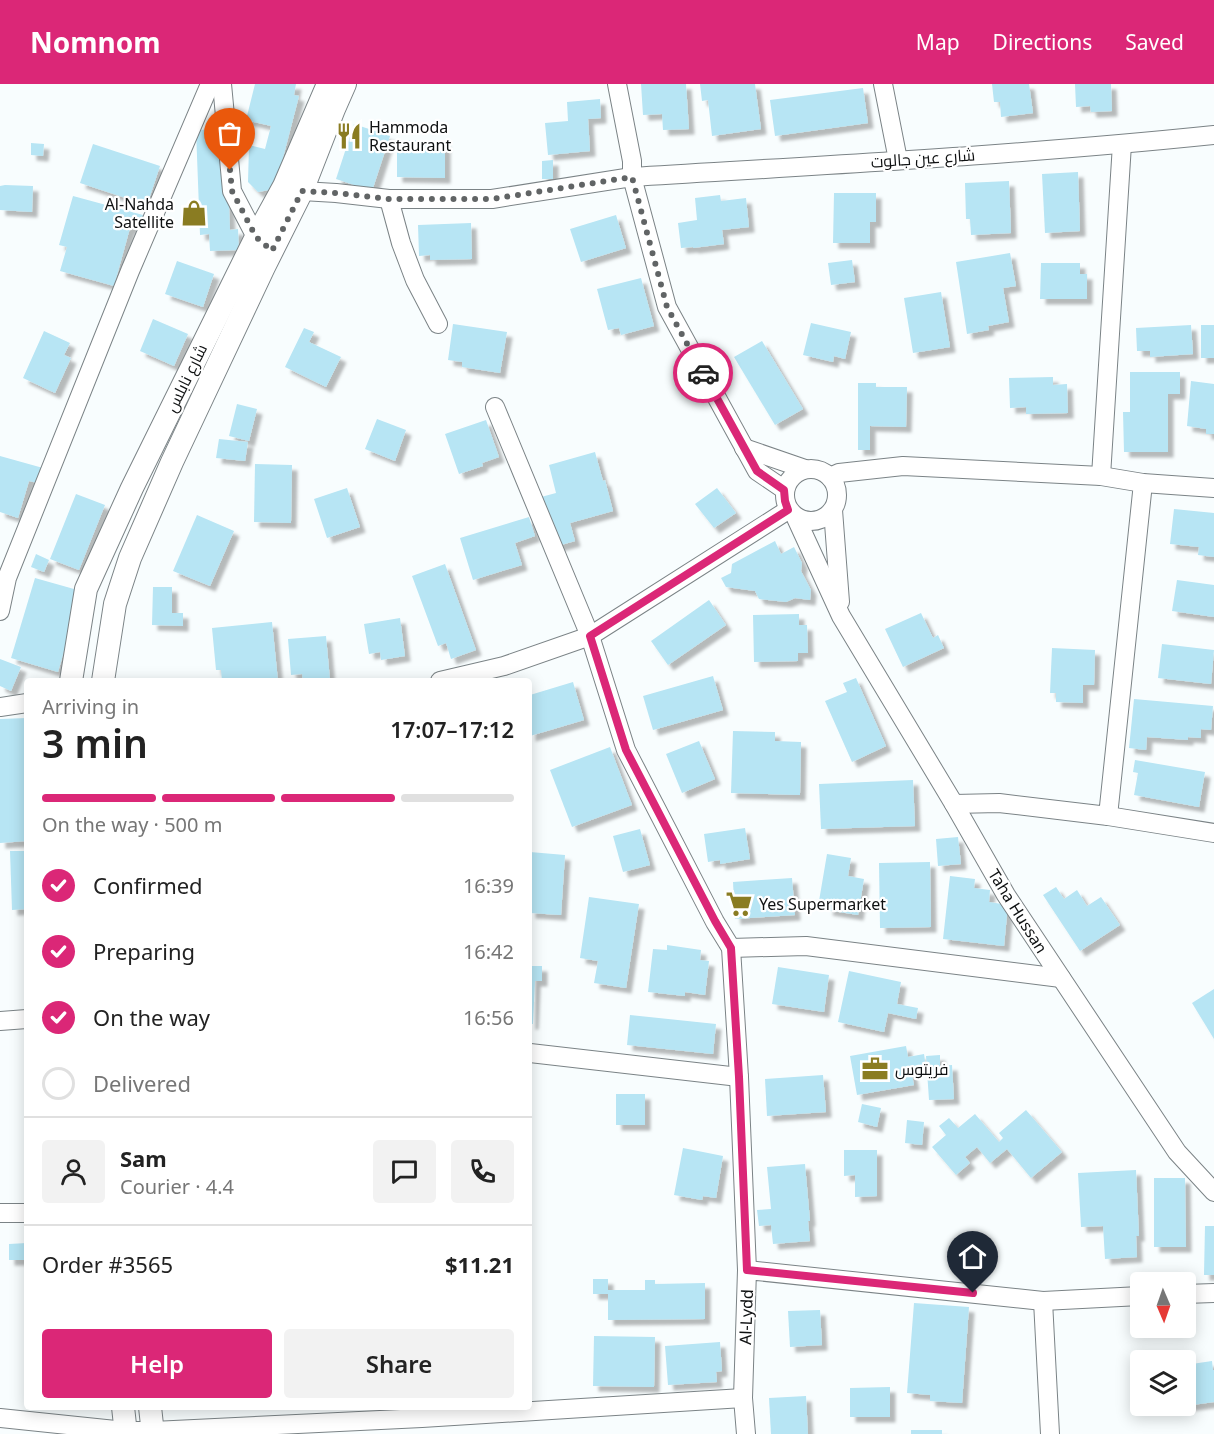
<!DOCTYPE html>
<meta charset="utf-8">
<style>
body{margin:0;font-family:"Noto Sans",Cairo,sans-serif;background:#f2f2f2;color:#222;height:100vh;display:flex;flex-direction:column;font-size:22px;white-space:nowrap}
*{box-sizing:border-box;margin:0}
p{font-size:20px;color:#767676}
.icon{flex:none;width:33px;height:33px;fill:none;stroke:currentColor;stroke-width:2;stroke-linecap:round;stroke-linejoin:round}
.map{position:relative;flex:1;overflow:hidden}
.sheet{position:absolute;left:24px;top:594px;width:508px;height:732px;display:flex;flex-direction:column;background:#fff;border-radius:6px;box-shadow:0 3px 15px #0003}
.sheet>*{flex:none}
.needle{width:39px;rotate:178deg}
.controls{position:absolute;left:1130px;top:1188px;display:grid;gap:12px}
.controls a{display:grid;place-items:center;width:66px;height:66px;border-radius:6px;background:#fff;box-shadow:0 3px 15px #0003;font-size:30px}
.pin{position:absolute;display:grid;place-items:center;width:51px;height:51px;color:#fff;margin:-62px -26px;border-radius:50% 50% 50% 0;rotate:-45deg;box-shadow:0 0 6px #0007}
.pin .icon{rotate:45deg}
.courier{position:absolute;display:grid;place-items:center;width:60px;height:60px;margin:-30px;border:4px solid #db2777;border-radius:50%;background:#fff;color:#222;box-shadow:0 2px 8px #0007}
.summary em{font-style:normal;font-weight:600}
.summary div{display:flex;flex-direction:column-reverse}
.summary{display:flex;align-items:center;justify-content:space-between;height:102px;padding:0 18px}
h1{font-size:39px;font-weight:600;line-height:45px}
.bar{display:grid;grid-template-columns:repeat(4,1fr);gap:9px 6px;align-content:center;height:72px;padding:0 18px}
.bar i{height:8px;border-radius:4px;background:#e0e0e0}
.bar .current{background:#db2777}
.bar p{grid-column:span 4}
.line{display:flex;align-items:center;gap:15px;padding:0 18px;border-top:2px solid #e0e0e0}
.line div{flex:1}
.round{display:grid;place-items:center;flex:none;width:63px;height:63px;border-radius:6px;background:#f2f2f2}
ol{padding:0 18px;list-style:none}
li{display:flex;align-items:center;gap:18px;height:66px}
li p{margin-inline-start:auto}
li .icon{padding:6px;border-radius:50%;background:#db2777;color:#fff;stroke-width:4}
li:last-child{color:#767676}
li i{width:33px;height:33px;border:3px solid #e0e0e0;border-radius:50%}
.cta{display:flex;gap:12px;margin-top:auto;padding:12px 18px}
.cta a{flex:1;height:69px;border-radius:6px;background:#db2777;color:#fff;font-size:24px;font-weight:600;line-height:69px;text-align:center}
.cta a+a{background:#f2f2f2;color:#222}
header{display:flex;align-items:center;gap:36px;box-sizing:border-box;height:84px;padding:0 30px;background:#db2777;color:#fff}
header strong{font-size:28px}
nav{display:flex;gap:33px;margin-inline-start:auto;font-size:21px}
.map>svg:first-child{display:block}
</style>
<header>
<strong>Nomnom</strong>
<nav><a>Map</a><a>Directions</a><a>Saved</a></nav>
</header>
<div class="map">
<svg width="1214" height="1350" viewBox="0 0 1214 1350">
<defs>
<filter id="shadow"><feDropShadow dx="5.5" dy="5.5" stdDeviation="1.5" flood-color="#0004"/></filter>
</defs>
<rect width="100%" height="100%" fill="#f8fdfe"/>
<g fill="#b7e5f4" filter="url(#shadow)">
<path d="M255 0H296L294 11 299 12 277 97 269 106 258 108 248 98 249 61 265 65 271 42 246 36Z"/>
<path d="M641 0H686L689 45 663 46 662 30 643 31Z"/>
<path d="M700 0H755L761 45 712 52 708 16 702 17Z"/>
<path d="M992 0H1029L1033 29 1001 33 1000 18H994Z"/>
<path d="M1075 0H1111L1112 27 1091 28 1090 22 1076 23Z"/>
<path d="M863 4 868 39 775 52 770 16Z"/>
<path d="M600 15 601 34 588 35 590 67 548 71 545 39 568 37 567 18Z"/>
<path d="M354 40 390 52 372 107 336 95Z"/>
<path d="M226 45 230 146 238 145 239 166 210 167 209 150 200 151 196 46Z"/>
<path d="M397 56 445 57V94L397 93Z"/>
<path d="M31 59 44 60 43 72 31 71Z"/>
<path d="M93 60 160 82 147 121 80 99Z"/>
<path d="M553 76V95H542V77Z"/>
<path d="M1078 88 1080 147 1045 149 1042 90Z"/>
<path d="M1009 97 1011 149 971 151 970 135H966L965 99Z"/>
<path d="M5 101 33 102 32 128 0 126V102Z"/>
<path d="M834 109H876V138H870V159H833Z"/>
<path d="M720 111 721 117 746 114 749 143 722 146 724 160 693 164V163L681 164 678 139 697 136 695 114Z"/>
<path d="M73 112 143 131 139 147 130 144 114 202 60 187 67 163 59 161Z"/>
<path d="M616 131 626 164 581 178 570 145Z"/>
<path d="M471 139 472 175 430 176V171L419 172 418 141Z"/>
<path d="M1010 169 1016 202 1003 204 1009 238 988 242 989 246 967 250 956 178Z"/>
<path d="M852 176 855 198 831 201 828 179Z"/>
<path d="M177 177 214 190 203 223 165 210Z"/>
<path d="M1041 179H1080V190H1087V215H1040Z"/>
<path d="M641 194 654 242 621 251 619 244 608 246 597 205Z"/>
<path d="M941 208 950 263 913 269 904 214Z"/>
<path d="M153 235 188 250 174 282 140 267Z"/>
<path d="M811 239 851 248 845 275 834 272 833 278 803 271Z"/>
<path d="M453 240 507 248 500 289 462 283V278L448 276Z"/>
<path d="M1191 241 1193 270 1150 273V267H1137L1136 244Z"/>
<rect x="1201" y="241" width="13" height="33"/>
<path d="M304 244 314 248 309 258 341 273 326 303 285 283Z"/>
<path d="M44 247 70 259 64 271 71 274 55 309 23 294Z"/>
<path d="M762 257 803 325 775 341 734 273Z"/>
<path d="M1130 288H1180V310H1168V368H1124L1123 328H1130Z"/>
<path d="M1053 293V301L1067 300 1068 329 1026 330V323L1010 324 1009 294Z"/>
<path d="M1191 297 1214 300V350H1206V345L1187 342Z"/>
<path d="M858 299H876V303H907L906 343 870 342V366H858Z"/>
<path d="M237 320 257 325 249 357 229 352Z"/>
<path d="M377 335 406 346 395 377 365 365Z"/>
<path d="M486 336 499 373 482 379 483 382 459 390 445 350Z"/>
<path d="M219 355 248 358 245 377 216 374Z"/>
<path d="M595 368 603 397 605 396 613 427 570 439 575 457 554 463 541 413 556 409 549 381Z"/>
<path d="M0 372 43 384 38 399 29 397 18 434 0 428Z"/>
<path d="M255 380 292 381 291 439 254 438Z"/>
<path d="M347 404 360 443 327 454 314 415Z"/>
<path d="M717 404 736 429 714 444 695 420Z"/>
<path d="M76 410 105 421 79 486 50 475Z"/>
<path d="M1174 425 1214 429V473L1198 471 1199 463 1170 460Z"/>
<path d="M197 431 234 447 210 502 173 487Z"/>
<path d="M529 433 535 452 515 459 522 481 473 496 460 454Z"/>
<path d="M775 457 781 470 794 463 802 479 801 487 811 506 810 516 795 514 786 518 759 515 755 507 726 503 721 494 731 489 732 480Z"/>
<path d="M36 470 49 476 44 488 31 483Z"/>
<path d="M445 480 476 566 451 575 446 559 438 562 412 492Z"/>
<path d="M35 494 81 507 58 588 11 574Z"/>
<path d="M1177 496 1214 501V533L1172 527Z"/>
<path d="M153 503H172V529H183V542L152 541Z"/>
<path d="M709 516 726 541 668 581 651 557Z"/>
<path d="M921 529 933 554 938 551 944 564 903 583 885 545Z"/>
<path d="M799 530V541H807L808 569H798V577L754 578 753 531Z"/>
<path d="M400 534 405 572 381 576 380 568 369 570 364 540Z"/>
<path d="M272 538 278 597H222L221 586H216L212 544Z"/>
<path d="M326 552 330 596 303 597 302 590 291 591 288 555Z"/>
<path d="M1162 560 1214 566 1211 600 1158 594Z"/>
<path d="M1052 564 1095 566 1094 601H1083V619L1056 618V609H1050Z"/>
<path d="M0 575 21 583 11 607 0 602Z"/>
<path d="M713 592 723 626 653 646 643 612Z"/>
<path d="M856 594 886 662 852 678 825 617 847 608 843 599Z"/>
<path d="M573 598 584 636 530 652V611Z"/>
<path d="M1134 615 1213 622 1211 646 1201 645V654L1188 653V656L1147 653 1146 666 1129 664Z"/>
<path d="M27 634V757L0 759V635Z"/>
<path d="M733 647 775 648V657L801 658 800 711 731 709Z"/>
<path d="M699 657 715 695 682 709 666 670Z"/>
<path d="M610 663 632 721 572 743 550 686Z"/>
<path d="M1135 676 1205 688 1199 723 1134 711 1138 689 1133 688Z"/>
<path d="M913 696 915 742 821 745 819 700Z"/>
<path d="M745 744 750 775 720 780V776L708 778 704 750Z"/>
<path d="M640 745 650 781 623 788 613 752Z"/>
<path d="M958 753 961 780 938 782 936 755Z"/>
<path d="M10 767H27V825L12 826Z"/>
<path d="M530 768 565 771 561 831 530 829Z"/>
<path d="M827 770 851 774 848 792 864 795 858 831 827 826 829 819 819 817Z"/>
<path d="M930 778 931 843 880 844 879 779Z"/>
<path d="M950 792 975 795 974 804 990 806 989 818 1008 821 1004 862 943 855Z"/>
<path d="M792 794 795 831 735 835 733 798Z"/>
<path d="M1056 803 1064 815 1077 806 1087 822 1101 813 1120 841 1080 867 1043 811Z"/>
<path d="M589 813 639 820 626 904 594 899 598 877 580 874Z"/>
<path d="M667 861 701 866 700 876 709 877 705 911 685 908V912L648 908 653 865 667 866Z"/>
<path d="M530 882H542V897H535L533 940H530Z"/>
<path d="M778 883 829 891 824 928 772 920Z"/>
<path d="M849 887 901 898 897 920 918 924 916 935 888 929 884 948 838 938Z"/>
<path d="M1214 905V955L1192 919Z"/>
<path d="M630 931 716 940 713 970 627 961Z"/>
<path d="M906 962 908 973 924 970 926 983 911 986 914 1001 857 1011 850 972Z"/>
<path d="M940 971V982L952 981 954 1015 929 1016 926 972Z"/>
<path d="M823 991 826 1028 767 1032 765 995Z"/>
<rect x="616" y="1010" width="29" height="31"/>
<path d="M862 1020 881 1024 877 1043 858 1038Z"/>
<path d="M1026 1026 1062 1068 1031 1094 1007 1065 990 1079 977 1063 965 1073 970 1079 956 1091 932 1063 946 1051 939 1042 949 1034 958 1044 975 1030 999 1058 1003 1054 999 1049Z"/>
<path d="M907 1036 924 1038 922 1061 905 1059Z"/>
<path d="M683 1064 723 1072 716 1114 703 1112 702 1116 674 1111Z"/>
<path d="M844 1066H877V1112L855 1113V1091L844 1092Z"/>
<path d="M805 1080 810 1137H808L810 1157 773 1160 771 1141 759 1142 757 1126 771 1125 767 1083Z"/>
<path d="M1136 1086 1139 1152H1136L1137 1173 1105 1175 1103 1142 1081 1143 1078 1089Z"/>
<path d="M1154 1094H1185L1186 1163H1154Z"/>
<path d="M1205 1142H1214V1191H1204Z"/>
<path d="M27 1159V1176H9V1160Z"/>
<path d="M593 1195H608V1206H645V1196H655V1200L705 1199V1235L608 1236V1210H593Z"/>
<path d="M914 1219 969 1223 962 1319 930 1317V1311L907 1309Z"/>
<path d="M820 1226 822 1261 790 1263 788 1227Z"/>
<path d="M594 1252 655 1253 654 1303 593 1302Z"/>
<path d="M720 1258 722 1287 716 1288 717 1298 668 1301 665 1262Z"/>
<path d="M1212 1277 1213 1286H1214V1318L1185 1322V1281Z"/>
<path d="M890 1303V1333H850V1304Z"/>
<path d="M806 1312 808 1350H771L769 1314Z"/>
<rect x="911" y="1346" width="31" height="4"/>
</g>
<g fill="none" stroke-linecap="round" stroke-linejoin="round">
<g stroke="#7b8386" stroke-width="20">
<g id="minor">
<path d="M222 0 232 107 256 153 263 160"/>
<path d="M617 0 632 77V93C826 81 1021 71 1214 51"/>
<path d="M883 0 898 76"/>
<path d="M292 104 302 107 336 109 389 115H492L632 93 667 223 757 387 785 406"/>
<path d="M389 115 401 159 415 196 438 240"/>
<path d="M495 323 590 552 626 666 715 838 731 864 739 993 747 1186"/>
<path d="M744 364 805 385"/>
<circle cx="811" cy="411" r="26"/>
<path d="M1101 392 1122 60"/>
<path d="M830 393 839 389 903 382 1101 392 1143 399 1214 404"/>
<path d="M833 426 840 518"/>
<path d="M796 434 841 532 954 720 1006 811 1177 1068 1214 1108"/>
<path d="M0 527 7 494 130 187 210 0"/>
<path d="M440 597 504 582 590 552 788 426"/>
<path d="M0 623 27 619"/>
<path d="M954 720 999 719 1108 732 1143 399"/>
<path d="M1108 732 1214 749"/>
<path d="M731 864 806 862 1061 894"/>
<path d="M0 937 27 935"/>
<path d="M530 969 739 993"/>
<path d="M0 1129H27"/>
<path d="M1185 1210 1214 1209"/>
<path d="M1043 1217 1050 1350"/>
<path d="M0 1334 125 1347H153L422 1334 743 1314"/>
<path d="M746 1350 743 1314 747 1186 1043 1217 1140 1212"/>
</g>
</g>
<g stroke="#7b8386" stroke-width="24">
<g id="major">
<path d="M71 597 86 505 132 404 256 153 284 102 328 0"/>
<path d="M103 597 115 520 130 474 172 378 264 183 302 107 334 25 345 0"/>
<path d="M123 1323 126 1350"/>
<path d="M150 1323 153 1350"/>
</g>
</g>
<use href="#minor" stroke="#fff" stroke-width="18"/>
<use href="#major" stroke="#fff" stroke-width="22"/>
</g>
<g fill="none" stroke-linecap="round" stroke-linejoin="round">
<path stroke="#616465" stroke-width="6" stroke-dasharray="0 10.8" d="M230 86 232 107 256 153 272 167 302 107 336 109 389 115H492L632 93 667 223 703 289"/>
<path stroke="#db2777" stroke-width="8" d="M703 289 757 387 784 406 785 417 788 426 590 552 626 666 715 837 731 864 739 993 747 1186 973 1209"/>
</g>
<defs>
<g id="restaurant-bare" transform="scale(2.07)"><path d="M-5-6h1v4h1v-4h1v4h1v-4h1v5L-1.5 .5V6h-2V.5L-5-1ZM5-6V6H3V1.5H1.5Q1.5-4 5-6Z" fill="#8a7c22" stroke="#fff" stroke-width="2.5" paint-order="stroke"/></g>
<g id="shop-bare" transform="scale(2.07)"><path d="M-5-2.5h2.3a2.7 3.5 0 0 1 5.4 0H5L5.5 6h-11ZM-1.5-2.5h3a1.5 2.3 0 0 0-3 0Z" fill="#8a7c22" stroke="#fff" stroke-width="2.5" paint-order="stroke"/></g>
<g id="supermarket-bare" transform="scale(2.07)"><path d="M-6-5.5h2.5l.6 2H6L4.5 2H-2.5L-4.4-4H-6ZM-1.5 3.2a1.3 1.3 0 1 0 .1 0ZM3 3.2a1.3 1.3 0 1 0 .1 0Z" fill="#8a7c22" stroke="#fff" stroke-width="2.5" paint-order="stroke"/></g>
<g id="office-bare" transform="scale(2.07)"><path d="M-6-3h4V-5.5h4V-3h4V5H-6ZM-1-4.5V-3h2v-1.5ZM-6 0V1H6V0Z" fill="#8a7c22" stroke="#fff" stroke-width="2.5" paint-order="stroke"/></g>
</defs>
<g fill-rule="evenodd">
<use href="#restaurant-bare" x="349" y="52"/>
<use href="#shop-bare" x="194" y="129"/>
<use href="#supermarket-bare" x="739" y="820"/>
<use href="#office-bare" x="875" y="985"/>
</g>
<g text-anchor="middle" stroke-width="4.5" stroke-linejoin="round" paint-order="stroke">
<g font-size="16" fill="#0f1112" stroke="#fff" text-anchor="start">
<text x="369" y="49">Hammoda<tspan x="369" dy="18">Restaurant</tspan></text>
<text x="174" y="126" text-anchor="end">Al-Nahda<tspan x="174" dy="18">Satellite</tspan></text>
<text x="759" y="826">Yes Supermarket</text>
<text x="895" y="991">فريتوس</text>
</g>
<g font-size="16" fill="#0f1112" stroke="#fff">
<text transform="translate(923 74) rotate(-4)" y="6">شارع عين جالوت</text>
<text transform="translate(186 294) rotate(-64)" y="6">شارع نابلس</text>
<text transform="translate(1018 827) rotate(58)" y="6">Taha Hussan</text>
<text transform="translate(746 1233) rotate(-88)" y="6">Al-Lydd</text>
</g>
</g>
</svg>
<div class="controls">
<a><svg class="needle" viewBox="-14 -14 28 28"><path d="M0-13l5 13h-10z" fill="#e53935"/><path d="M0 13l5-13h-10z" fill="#767676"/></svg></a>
<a><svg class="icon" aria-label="layers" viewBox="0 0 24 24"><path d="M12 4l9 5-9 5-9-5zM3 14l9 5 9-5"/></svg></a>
</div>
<div class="pin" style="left:230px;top:86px;background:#ea580c"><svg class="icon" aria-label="bag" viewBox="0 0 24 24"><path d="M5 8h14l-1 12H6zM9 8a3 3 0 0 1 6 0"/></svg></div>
<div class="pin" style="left:973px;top:1209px;background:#1f2937"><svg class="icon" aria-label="home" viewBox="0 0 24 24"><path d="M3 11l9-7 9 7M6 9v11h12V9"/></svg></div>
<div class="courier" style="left:703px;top:289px"><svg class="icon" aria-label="car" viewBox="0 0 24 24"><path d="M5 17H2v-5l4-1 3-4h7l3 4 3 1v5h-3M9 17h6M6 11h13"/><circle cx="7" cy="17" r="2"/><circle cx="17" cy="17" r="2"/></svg></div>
<section class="sheet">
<div class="summary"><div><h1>3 min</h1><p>Arriving in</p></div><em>17:07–17:12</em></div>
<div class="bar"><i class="current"></i><i class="current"></i><i class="current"></i><i></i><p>On the way · 500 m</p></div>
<ol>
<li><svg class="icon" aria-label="check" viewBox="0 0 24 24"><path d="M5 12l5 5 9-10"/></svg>Confirmed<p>16:39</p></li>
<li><svg class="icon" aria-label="check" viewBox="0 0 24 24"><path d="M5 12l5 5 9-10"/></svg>Preparing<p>16:42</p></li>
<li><svg class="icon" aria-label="check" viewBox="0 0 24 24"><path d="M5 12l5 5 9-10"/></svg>On the way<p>16:56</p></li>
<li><i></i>Delivered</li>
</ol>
<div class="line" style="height:108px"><a class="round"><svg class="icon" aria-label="person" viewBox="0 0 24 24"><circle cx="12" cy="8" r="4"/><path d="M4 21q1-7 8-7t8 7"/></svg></a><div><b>Sam</b><p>Courier · 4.4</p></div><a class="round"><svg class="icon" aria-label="chat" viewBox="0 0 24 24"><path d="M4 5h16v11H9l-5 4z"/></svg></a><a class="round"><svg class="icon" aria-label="phone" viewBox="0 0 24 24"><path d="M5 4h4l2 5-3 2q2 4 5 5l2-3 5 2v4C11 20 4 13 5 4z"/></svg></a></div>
<div class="line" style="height:78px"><div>Order #3565</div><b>$11.21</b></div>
<div class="cta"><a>Help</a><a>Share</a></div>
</section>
</div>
